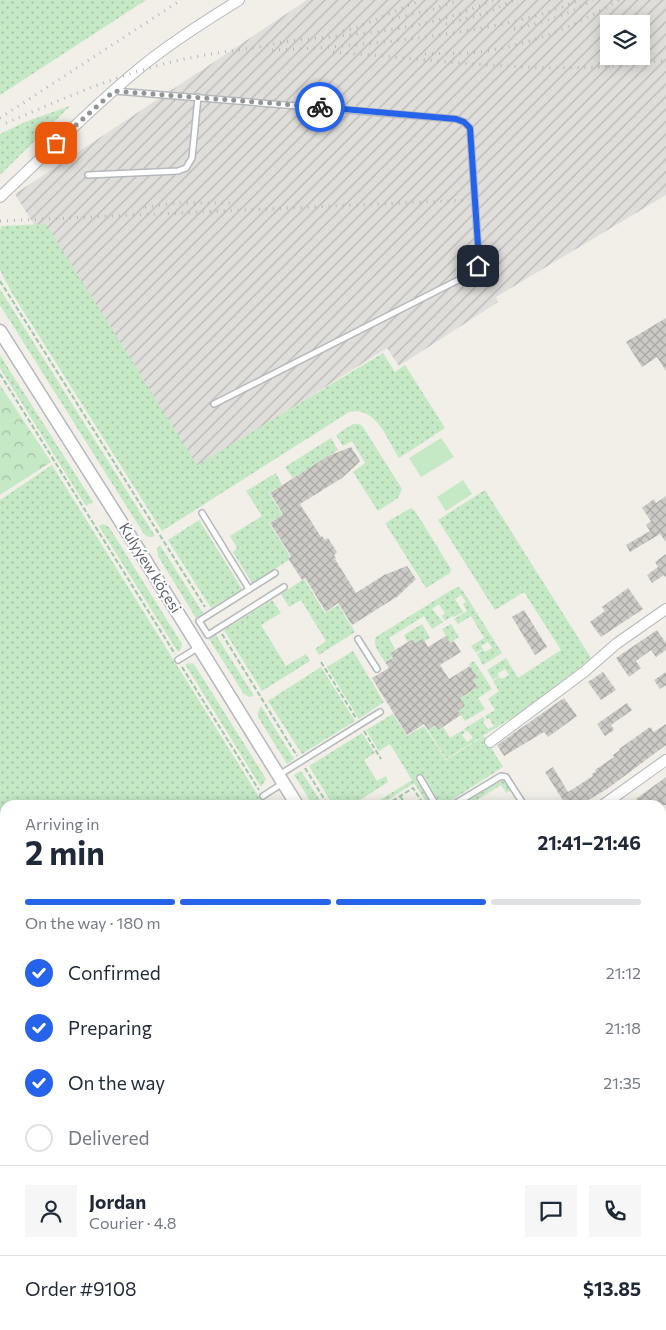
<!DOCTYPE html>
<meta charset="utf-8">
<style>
body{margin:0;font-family:Commissioner,sans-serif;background:#f6f6f7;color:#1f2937;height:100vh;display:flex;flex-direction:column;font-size:19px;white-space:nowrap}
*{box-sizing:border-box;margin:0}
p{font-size:16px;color:#747a83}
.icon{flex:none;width:28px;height:28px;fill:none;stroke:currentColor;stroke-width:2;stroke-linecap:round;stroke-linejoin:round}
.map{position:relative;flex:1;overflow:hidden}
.sheet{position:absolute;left:0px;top:800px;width:666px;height:530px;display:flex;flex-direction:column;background:#fff;border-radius:15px 15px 0 0;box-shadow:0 2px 12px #0003}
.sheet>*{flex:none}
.controls{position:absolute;left:600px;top:15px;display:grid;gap:10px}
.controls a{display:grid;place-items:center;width:50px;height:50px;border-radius:0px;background:#fff;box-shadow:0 2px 12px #0003;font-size:25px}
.pin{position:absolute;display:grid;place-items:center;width:42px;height:42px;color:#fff;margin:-21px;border-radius:10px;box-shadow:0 2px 8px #0006}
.courier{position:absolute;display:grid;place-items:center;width:50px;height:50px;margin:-25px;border:4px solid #2563eb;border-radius:50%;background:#fff;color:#222;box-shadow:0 1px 6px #0007}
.head em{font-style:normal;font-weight:700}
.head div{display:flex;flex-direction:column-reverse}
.head{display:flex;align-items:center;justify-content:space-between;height:85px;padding:0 25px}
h1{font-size:32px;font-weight:700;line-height:38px}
.bar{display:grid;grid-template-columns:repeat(4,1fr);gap:8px 5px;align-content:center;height:60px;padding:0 25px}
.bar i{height:6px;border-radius:4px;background:#e0e1e3}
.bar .on{background:#2563eb}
.bar p{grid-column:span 4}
.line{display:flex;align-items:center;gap:12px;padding:0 25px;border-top:1px solid #e0e1e3}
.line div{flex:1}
.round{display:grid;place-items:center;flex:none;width:52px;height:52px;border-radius:0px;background:#f6f6f7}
ol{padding:0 25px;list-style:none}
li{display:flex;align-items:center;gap:15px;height:55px}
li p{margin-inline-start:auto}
li .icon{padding:5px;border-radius:50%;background:#2563eb;color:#fff;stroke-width:4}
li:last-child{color:#747a83}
li i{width:28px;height:28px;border:2px solid #e0e1e3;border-radius:50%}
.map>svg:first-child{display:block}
</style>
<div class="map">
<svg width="666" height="1330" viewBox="0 0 666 1330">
<defs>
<pattern id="industrial-furrows" width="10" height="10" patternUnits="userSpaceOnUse" patternTransform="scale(1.25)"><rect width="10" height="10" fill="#e0deda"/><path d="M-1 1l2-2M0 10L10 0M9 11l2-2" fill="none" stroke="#b9b8b5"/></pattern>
<pattern id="green-dots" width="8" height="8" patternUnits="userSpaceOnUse" patternTransform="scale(1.25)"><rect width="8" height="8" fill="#c5e8c5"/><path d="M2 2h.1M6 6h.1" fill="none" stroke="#a3c0a4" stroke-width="1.8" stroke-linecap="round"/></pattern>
<pattern id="forest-crowns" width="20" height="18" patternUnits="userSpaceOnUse" patternTransform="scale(1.25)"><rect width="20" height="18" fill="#c5e8c5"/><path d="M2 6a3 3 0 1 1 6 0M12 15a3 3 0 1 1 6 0" fill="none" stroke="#a3c0a4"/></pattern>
<pattern id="sand-dots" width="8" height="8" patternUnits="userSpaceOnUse" patternTransform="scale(1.25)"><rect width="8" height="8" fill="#fbf3d9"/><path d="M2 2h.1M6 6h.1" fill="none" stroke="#cec8b4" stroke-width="1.8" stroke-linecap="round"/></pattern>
<pattern id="building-cross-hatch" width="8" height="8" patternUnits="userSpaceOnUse" patternTransform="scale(1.25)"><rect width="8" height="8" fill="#cccac5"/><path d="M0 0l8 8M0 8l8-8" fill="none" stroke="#a9a8a4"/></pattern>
</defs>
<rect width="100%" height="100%" fill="#f1efe8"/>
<path fill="url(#industrial-furrows)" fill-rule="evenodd" d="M307 0H666V195L496 297 498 302 399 366 387 348 187 474 15 194ZM609 24H641V56H609Z"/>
<g fill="url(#green-dots)">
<path d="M0 0H146L0 95Z"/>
<path d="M70 106 0 175V134L25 122Z"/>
<path d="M46 224 197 465 383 353 395 372 405 365 445 428 399 458C387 439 376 406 349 412L162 531 12 293 0 270V231L1 226Z"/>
<path d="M0 289 155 536C151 538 147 537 144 534L0 305Z"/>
<path d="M0 355 93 502 86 506 0 368Z"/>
<path d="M353 424H359L363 427 402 489 398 498 378 511 353 472 365 463 352 441 343 446 336 435Z"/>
<path d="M331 438 338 450 293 478 285 467Z"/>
<path d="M52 465 264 805H5V1109L0 1103V500Z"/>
<path d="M276 473 282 485 269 493 282 514 269 523 290 556 287 557 289 560 252 583 233 552 237 548 230 536 262 516 246 491Z"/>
<path d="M485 490 591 658 534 704 446 759 428 730 435 725 438 730 443 727 450 738 463 730 465 733 462 735 467 742 473 738 468 731 466 732 464 729 483 717 485 720 483 722 488 729 494 726 489 718 487 719 485 716 495 710 488 699 499 691 493 681 500 677 502 679 509 675 505 669 498 673 499 676 493 680 487 670 506 658 518 678 561 650 524 592 495 610 438 520Z"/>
<path d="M411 508 415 511 451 569 450 573 426 588 385 523Z"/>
<path d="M199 520 242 589 211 608 168 540Z"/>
<path d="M103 524 109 527 182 644 181 649 178 652 99 526Z"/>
<path d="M160 545 203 613 196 618 158 556 157 549Z"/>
<path d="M304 579 325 613 338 605 355 632 319 655 315 649 326 641 301 600 289 607 281 594Z"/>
<path d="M459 587 463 591 502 653 483 665 477 654 483 650 485 652 492 648 488 642 481 646 483 649 476 653 471 646 484 638 471 616 458 624 454 619 467 611 463 604 466 602 461 595 455 599 463 612 454 617 452 616 445 621 442 616 445 613 439 604 432 609 443 622 432 629 424 616 389 638 395 649 390 653 393 657 385 662C381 655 372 645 376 637L453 589Z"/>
<path d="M272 600 281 613 261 625 286 666 306 654 310 661 262 691 224 630Z"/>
<path d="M422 624 430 638 425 641 423 638 416 643 413 638 408 642 404 635Z"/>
<path d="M451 624 459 637 450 643 442 629Z"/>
<path d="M216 635 254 696 249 697 244 694 209 639Z"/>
<path d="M353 651 384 702 359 719 327 667Z"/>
<path d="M474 661 492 689 478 698 485 709 465 721 458 711 465 706 460 698 477 687 473 680 477 677 469 664Z"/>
<path d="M190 663 194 664 266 779 261 787 185 664Z"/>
<path d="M321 667 355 721 302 754 268 701Z"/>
<path d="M261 706 294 759 287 764 258 717V712Z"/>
<path d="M393 714 407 736 424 726 446 760 484 736 503 767 444 805H441L423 775 416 779 432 805H428L414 783 380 805H372L412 780 390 744 379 751 366 730Z"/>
<path d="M362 733 375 753 364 760 377 781 386 776 388 782 352 805H333L309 766Z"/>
<path d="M301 771 323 805H313L294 775Z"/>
<path d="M503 779 512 790 506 793 501 785 469 805H461Z"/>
<path d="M661 1132 666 1138V1242L661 1245Z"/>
<path d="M179 1325H589L592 1329 183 1330Z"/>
</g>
<path fill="url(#forest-crowns)" d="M0 385 51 462 0 495Z"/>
<g fill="url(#sand-dots)">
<path d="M0 1158 5 1165V1325H24L18 1330H0Z"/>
<path d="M55 1325H123L127 1330H48Z"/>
</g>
<g fill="#c5e8c5">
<path d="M441 438 454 457 421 477 409 458Z"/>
<path d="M463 480 472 494 446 511 437 497Z"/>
</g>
<g fill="url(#building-cross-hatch)">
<path d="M666 318V371L657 357 642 367 626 342Z"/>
<path d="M351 447 360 461 354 467 342 478 300 504 321 537 322 536 325 540 328 538 337 552 334 555 336 558 335 559 356 593 384 575 407 566 416 579 398 596 352 625 338 603 326 612 305 578 302 580 288 558 291 556 270 523 283 514 270 493 328 456Z"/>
<path d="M666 496V542L660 534 630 552 626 545 650 531 646 525 651 521 642 508 654 499 656 503Z"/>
<path d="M666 554V578L664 575 652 583 647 575 658 567 655 562Z"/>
<path d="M628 588 643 609 601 637 590 622 605 611 602 607Z"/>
<path d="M524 610 547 647 535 655 512 617Z"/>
<path d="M657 630 666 643V650L656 657 651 650 636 661 641 668 629 677 616 658Z"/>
<path d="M446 636 450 643 454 641 461 652 440 665 449 679 470 666 477 677 473 680 477 687 460 698 465 706 458 711 461 715 438 730 435 725 428 730 424 724 407 735 372 678 389 668 385 662 393 658 390 653 413 639 416 643 423 638 428 647Z"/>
<path d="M603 672 616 690 601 700 588 682Z"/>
<path d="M666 672V685L660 689 654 680Z"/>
<path d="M564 698 577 716 548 737 544 732 504 756 497 745Z"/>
<path d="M627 703 632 710 611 725 614 730 605 736 597 724Z"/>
<path d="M666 724V745L607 789 580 805H566L545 772 553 767 568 792 593 776 592 774 596 772 595 770 614 757 613 755 620 750 619 749 650 727 654 732Z"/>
<path d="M666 777V805H641L636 799Z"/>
</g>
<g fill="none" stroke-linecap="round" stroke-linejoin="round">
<g stroke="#b5b8bc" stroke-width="8">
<g id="service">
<path d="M115 91 456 119 464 122 470 128 479 260 478 266 474 272 214 404"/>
<path d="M88 175 178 171 186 168 192 158 198 97"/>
<path d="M202 513 249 589"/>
<path d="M275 573 199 621 208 635 284 587"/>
<path d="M358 639 377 669"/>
<path d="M178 660 199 647"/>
<path d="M279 775 380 712"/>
<path d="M420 778 436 805"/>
<path d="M263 796 283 783"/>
<path d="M453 805 501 776 506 777 524 805"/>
<path d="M0 1115 5 1122"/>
<path d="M156 1325 160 1330"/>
<path d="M610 1330 618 1325"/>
</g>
</g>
<g stroke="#b5b8bc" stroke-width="12">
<g id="minor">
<path d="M0 197C45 155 88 111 135 72 167 45 204 22 239 0"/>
<path d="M490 742 584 672 616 644 666 609"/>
<path d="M603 805 666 760"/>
<path d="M661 924 666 920"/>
<path d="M661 1070 666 1066"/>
</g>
</g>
<g stroke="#b5b8bc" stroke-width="15">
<g id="tertiary">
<path d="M0 331 140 552 297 805"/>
<path d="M661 1279 666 1276"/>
<path d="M661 1309 666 1306"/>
<path d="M629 1330 636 1325"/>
</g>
</g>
<g stroke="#9cc7a9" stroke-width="2" stroke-dasharray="5 2.5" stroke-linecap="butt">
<path d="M0 281 205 607"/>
<path d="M0 374 175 654"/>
<path d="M222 634 297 756"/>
<path d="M321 662 356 718"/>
<path d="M182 667 259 790"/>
<path d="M364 731 381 759"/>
<path d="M305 768 328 805"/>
<path d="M400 796 406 805"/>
<path d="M386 805 413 788 424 805"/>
<path d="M594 1325 597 1330"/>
</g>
<use href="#service" stroke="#fff" stroke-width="5"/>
<use href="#minor" stroke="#fff" stroke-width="10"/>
<use href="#tertiary" stroke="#fff" stroke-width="12"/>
<g stroke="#b6b7b8" stroke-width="3" stroke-dasharray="1 6" stroke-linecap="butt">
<path d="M392 19 434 9 459 0"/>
<path d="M446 24 487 13 514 0"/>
<path d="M514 29C543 23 567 15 593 0"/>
<path d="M343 31 353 29 421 0"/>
<path d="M272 50C328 48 384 43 439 35 487 28 534 20 579 0"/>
<path d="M333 52C443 60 556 78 666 60"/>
<path d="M425 54C443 53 462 54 479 52 531 45 574 27 619 0"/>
<path d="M0 118 181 0"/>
<path d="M6 123C65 98 122 72 185 59 207 54 230 51 252 48 271 45 289 40 308 39 371 33 435 28 493 0"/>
<path d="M145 207 175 203H233"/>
<path d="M0 221 469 200"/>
</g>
</g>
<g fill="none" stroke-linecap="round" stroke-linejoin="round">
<path stroke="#929495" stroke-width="5" stroke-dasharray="0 9" d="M56 143 114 91 320 107"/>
<path stroke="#2563eb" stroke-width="6" d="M320 107 456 119 464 122 470 128 479 260 478 266"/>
</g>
<g text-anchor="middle" stroke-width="4" stroke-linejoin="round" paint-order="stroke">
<g font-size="15" fill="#5f6368" stroke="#fff">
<text transform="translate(150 568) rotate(58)" y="5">Kulyýew köçesi</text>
</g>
</g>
</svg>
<div class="controls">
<a><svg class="icon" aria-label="layers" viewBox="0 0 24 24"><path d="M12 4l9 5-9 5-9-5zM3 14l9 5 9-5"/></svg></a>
</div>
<div class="pin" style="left:56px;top:143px;background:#ea580c"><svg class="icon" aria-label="bag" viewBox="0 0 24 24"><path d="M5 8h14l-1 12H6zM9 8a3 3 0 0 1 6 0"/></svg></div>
<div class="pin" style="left:478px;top:266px;background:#1f2937"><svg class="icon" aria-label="home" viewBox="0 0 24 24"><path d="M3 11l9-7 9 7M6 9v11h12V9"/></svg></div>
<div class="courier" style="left:320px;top:107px"><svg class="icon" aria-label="bike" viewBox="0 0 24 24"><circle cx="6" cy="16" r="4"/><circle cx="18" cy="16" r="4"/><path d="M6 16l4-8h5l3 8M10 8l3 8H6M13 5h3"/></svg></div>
<section class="sheet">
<div class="head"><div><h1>2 min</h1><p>Arriving in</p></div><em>21:41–21:46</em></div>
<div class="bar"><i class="on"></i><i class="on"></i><i class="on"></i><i></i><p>On the way · 180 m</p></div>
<ol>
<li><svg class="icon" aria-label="check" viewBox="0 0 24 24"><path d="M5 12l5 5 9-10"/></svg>Confirmed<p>21:12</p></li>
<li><svg class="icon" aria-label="check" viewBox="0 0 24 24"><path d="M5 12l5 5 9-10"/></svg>Preparing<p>21:18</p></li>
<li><svg class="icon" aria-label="check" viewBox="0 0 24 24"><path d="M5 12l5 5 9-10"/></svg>On the way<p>21:35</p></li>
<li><i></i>Delivered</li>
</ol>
<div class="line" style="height:90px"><a class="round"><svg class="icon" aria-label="person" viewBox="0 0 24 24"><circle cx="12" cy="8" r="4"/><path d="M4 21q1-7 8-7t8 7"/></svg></a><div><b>Jordan</b><p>Courier · 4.8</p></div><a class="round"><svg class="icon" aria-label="chat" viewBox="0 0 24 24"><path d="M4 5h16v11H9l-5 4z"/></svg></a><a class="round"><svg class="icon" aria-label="phone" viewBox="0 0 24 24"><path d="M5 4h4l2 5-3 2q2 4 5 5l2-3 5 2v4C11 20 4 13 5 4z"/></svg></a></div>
<div class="line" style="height:65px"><div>Order #9108</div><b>$13.85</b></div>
</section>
</div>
